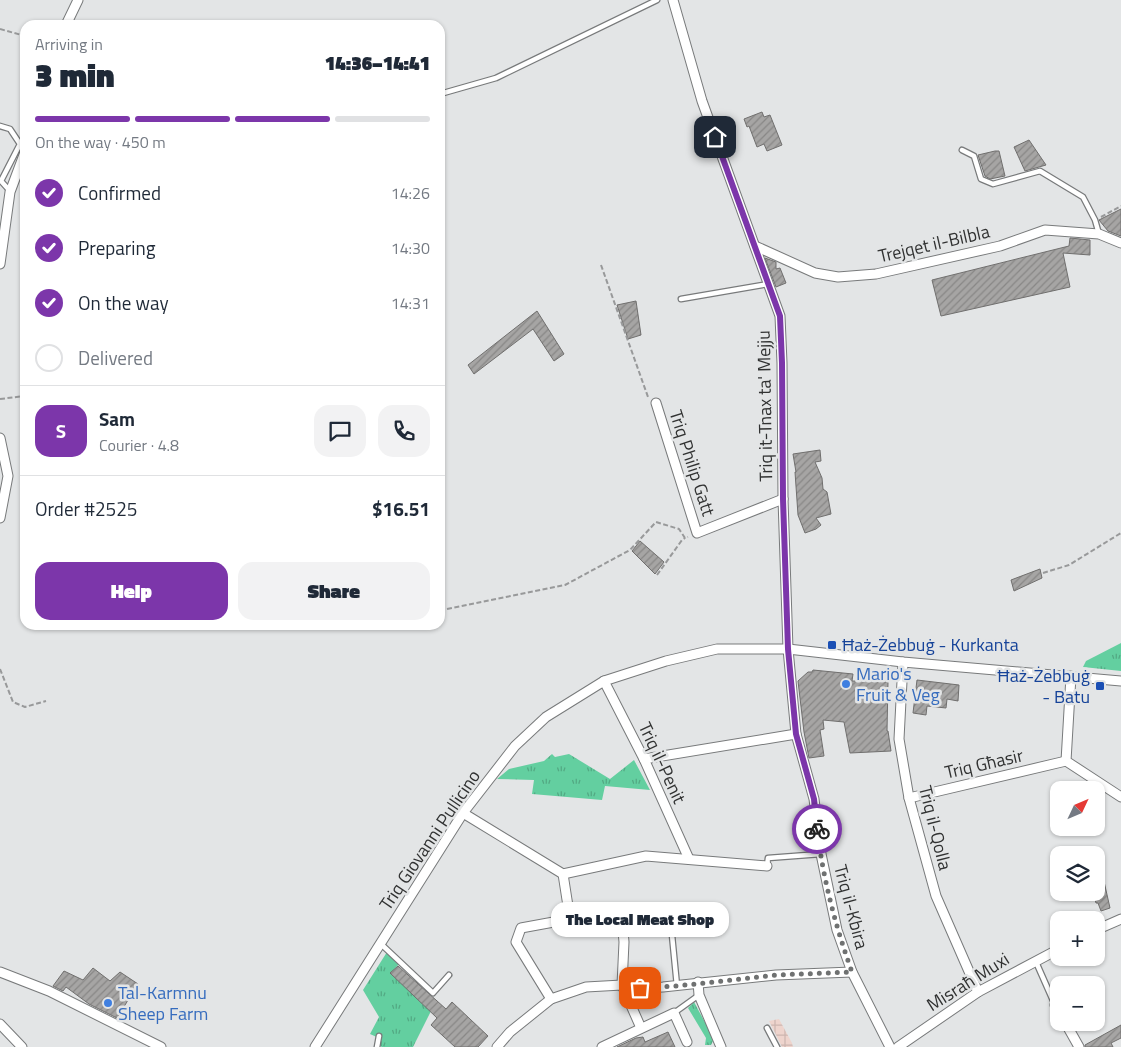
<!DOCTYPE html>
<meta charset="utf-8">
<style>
body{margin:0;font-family:"Titillium Web",sans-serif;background:#f2f2f3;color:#1f2937;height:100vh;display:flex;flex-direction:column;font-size:19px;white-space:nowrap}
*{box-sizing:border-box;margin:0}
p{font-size:16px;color:#747a83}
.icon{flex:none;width:28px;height:28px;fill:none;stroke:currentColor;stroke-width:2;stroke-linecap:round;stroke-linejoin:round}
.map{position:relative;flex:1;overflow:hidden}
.drawer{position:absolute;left:20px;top:20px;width:425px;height:610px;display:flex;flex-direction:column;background:#fff;border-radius:15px;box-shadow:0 1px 4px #0004}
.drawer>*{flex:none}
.needle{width:32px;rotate:46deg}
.tools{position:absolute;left:1050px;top:781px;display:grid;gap:10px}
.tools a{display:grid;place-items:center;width:55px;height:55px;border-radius:10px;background:#fff;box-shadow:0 1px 4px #0004;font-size:25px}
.pin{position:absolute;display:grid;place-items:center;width:42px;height:42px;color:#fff;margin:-21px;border-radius:10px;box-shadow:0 2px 8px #0006}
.courier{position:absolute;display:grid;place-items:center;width:50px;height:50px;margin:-25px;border:4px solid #7c36aa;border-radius:50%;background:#fff;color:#222;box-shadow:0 1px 6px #0007}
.bubble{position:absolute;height:35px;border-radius:15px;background:#fff;box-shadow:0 1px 4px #0004;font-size:16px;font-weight:800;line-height:35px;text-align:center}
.head em{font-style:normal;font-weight:800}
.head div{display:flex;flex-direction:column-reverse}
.head{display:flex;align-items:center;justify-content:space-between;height:85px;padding:0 15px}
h1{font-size:32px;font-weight:800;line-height:38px}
.bar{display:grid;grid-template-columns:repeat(4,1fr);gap:8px 5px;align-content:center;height:60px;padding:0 15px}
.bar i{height:6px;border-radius:4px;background:#e0e1e3}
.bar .active{background:#7c36aa}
.bar p{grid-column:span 4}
.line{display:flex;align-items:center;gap:12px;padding:0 15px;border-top:1px solid #e0e1e3}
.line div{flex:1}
.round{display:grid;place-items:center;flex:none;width:52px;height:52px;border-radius:15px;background:#f2f2f3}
ol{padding:0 15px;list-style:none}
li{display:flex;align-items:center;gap:15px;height:55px}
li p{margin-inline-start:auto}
li .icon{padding:5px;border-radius:50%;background:#7c36aa;color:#fff;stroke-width:4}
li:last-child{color:#747a83}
li i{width:28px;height:28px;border:2px solid #e0e1e3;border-radius:50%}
.action{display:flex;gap:10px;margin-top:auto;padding:10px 15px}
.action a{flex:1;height:58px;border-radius:15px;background:#7c36aa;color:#fff;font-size:20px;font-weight:800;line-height:58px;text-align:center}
.action a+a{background:#f2f2f3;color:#1f2937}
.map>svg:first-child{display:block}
</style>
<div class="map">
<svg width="1121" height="1047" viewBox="0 0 1121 1047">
<defs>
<pattern id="industrial-grid" width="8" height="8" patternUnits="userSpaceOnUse" patternTransform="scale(1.25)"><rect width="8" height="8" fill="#eed4cd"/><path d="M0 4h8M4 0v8" fill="none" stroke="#cdb6b0"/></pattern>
<pattern id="grass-tufts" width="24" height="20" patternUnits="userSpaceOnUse" patternTransform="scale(1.25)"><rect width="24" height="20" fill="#63cfa0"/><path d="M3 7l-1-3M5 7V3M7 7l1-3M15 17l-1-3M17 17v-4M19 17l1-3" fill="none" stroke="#52a983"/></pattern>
<pattern id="building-hatch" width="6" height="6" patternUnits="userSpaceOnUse" patternTransform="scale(1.25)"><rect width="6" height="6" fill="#a6a5a4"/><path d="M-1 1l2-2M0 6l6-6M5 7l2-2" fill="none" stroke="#888786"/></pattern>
</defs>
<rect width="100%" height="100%" fill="#e3e5e6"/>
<path fill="url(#industrial-grid)" d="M779 1019 792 1043 793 1047H782L769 1021Z"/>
<g fill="url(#grass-tufts)">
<path d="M1121 643V671L1083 667 1086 661Z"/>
<path d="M552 754 555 757 569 754 610 779 634 760 650 790 605 786 602 800 532 794 534 780 497 779 509 769 544 761Z"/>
<path d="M387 952 399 964 391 973 431 1011 413 1047H382L380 1046 381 1039 370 1034 379 1017 363 990Z"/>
<path d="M694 1002 714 1039 711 1045H705L706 1038 688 1008Z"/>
</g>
<g fill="url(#building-hatch)" stroke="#706f6e">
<path d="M762 112 764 117 770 115 782 145 767 151 764 144 757 147 749 126 747 127 744 119Z"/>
<path d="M1029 140 1046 165 1025 171 1014 147Z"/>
<path d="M995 151H999L1005 176 990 179 985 176 978 155Z"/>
<path d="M1121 209V236L1108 231 1099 220Z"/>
<path d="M1070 238 1090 240V255L1063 253 1070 287 941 316 932 280 1069 246Z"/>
<path d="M765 258 776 262V269L780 268 786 283 776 287Z"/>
<path d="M636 301 641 335 628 339 617 305Z"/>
<path d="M537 311 564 354 554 361 533 329 474 374 468 365Z"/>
<path d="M820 450 821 461 815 462 822 478 823 489 827 492 831 514 816 518 821 525 816 529 805 533 798 515 795 472H796L793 454Z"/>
<path d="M640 541 664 562 655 574 632 551Z"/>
<path d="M1040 569 1042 578 1014 591 1011 580Z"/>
<path d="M813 670 853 674 852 681 888 682 887 731H888L891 751 850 753 844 722 823 720 824 729 820 730 824 756 809 758 804 732 798 681 808 672H812Z"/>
<path d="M917 680 959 685 958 701 947 699 946 708 927 706 926 715 913 713Z"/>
<path d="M1103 877 1110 908 1101 911 1098 903H1096L1093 892H1096V879Z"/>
<path d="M398 966 446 1009 452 1002 488 1036 478 1047H455L431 1025 437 1018 390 973Z"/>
<path d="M93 968 110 981 120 972 138 984 117 1018 89 1004 66 987 63 991 53 986 64 971 83 980Z"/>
<path d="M1121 1025V1038L1111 1043 1113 1047H1085V1045Z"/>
<path d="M668 1032 675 1047H617L636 1038 643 1037 645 1042Z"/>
</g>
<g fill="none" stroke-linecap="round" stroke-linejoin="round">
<g stroke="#787a7b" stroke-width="7">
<g id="service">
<path d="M440 94 496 78 657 0"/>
<path d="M0 126 10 129 20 144 1 181 10 191"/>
<path d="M962 150 974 156 981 179 993 184 1040 171 1083 197 1095 220 1099 234"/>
<path d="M681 299 768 284"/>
<path d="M767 866 768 858 821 854"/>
<path d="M671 925 677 986"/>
<path d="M381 944 433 993 449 975"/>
<path d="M1036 962 1055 1005"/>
<path d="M674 1013 699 995"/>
<path d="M767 1028 777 1047"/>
<path d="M377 1047 379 1036"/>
</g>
</g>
<g stroke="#787a7b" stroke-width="11">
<g id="minor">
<path d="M673 0 702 101 780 316 782 363 783 499 788 649 796 734 814 799 821 854 837 930 852 972 890 1047"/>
<path d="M66 25 78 0"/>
<path d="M755 246 815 273 838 277 876 274 1000 246 1045 230 1099 234 1121 243"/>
<path d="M0 264 10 192 25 152"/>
<path d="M656 403 697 533 783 499"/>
<path d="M0 438 8 476 0 518"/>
<path d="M903 662 899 739 909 798 936 896 978 992"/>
<path d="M1071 676 1066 761 1121 797"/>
<path d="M604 681 644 759 689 859"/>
<path d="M644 759 796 734"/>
<path d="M909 798 1066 761"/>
<path d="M463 813 563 874 646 856 767 866"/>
<path d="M563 874 570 919"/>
<path d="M1096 930 1121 919"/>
<path d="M0 972 49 991 161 1047"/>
<path d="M698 982 699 995 721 1047"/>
<path d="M551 999 516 942 521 928 570 919 621 908 624 942 622 985 641 1028"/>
<path d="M1055 1005 1059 1012"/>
<path d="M1065 1022 1079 1047"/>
<path d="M0 1024 22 1047"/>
<path d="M315 1047 463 813 515 746 546 717 604 681 666 661 717 649H788L903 662 1121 681"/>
<path d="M497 1047 510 1032 551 999 586 987 622 985 640 988 663 987 776 975 852 972"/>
<path d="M602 1047 674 1013 687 1042"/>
<path d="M898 1047 978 992 1059 949"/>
</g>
</g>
<g stroke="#98999a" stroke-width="2" stroke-dasharray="5 2.5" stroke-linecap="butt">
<path d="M0 29 25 36"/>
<path d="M1101 217 1121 206"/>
<path d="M601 265 648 397"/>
<path d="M0 399 25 396"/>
<path d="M1043 573 1069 565 1121 533"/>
<path d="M657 575 682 540 685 538"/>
<path d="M447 609 565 585 630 550 656 522 679 529 685 538 688 537"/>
<path d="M0 669 13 702 25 707 46 701"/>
</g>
<use href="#service" stroke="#fff" stroke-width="4.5"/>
<use href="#minor" stroke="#fff" stroke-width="9"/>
</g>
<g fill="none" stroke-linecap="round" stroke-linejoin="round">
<path stroke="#6f7171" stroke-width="5" stroke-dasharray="0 9" d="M640 988 677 986 776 975 852 972C835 925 823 878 817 829"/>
<path stroke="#7c36aa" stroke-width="6" d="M715 137 780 316 782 363 783 499 788 649 796 734 814 799 817 829"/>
</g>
<g fill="#1a4fb4" stroke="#e3e5e6" stroke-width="2">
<rect x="827" y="640" width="10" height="10" rx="2.5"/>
<rect x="1095" y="681" width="10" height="10" rx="2.5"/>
</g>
<g fill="#3f7fe0" stroke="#e3e5e6" stroke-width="2">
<circle cx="846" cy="684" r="5"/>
<circle cx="108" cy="1003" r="5"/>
</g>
<g text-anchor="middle" stroke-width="5" stroke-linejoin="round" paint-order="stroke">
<g font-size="18" fill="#313232" stroke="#e3e5e6">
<text transform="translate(934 244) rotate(-13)" y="6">Trejqet il-Bilbla</text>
<text transform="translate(765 406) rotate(-91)" y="6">Triq it-Tnax ta' Mejju</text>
<text transform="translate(692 463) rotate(72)" y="6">Triq Philip Gatt</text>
<text transform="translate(662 763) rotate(65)" y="6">Triq il-Penit</text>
<text transform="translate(984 764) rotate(-13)" y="6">Triq Għasir</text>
<text transform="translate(935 828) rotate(76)" y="6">Triq il-Qolla</text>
<text transform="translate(430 840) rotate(-56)" y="6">Triq Giovanni Pullicino</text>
<text transform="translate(851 907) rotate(75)" y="6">Triq il-Kbira</text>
<text transform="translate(968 982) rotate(-32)" y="6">Misraħ Muxi</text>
</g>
<g font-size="18" fill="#164399" stroke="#e3e5e6" text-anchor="start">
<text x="842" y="651">Ħaż-Żebbuġ - Kurkanta</text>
<text x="1090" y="682" text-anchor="end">Ħaż-Żebbuġ<tspan x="1090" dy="21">- Batu</tspan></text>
</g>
<g font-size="18" fill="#366cbe" stroke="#e3e5e6" text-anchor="start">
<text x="856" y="680">Mario's<tspan x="856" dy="21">Fruit &amp; Veg</tspan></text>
<text x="118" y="999">Tal-Karmnu<tspan x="118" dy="21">Sheep Farm</tspan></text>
</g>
</g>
</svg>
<div class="tools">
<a><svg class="needle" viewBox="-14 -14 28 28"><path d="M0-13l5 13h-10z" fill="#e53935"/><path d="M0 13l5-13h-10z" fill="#747a83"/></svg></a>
<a><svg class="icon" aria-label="layers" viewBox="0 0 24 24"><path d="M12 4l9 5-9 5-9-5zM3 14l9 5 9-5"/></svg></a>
<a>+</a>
<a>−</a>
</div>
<div class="pin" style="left:640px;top:988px;background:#ea580c"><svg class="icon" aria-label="bag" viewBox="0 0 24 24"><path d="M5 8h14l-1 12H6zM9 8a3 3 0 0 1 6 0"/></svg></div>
<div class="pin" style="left:715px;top:137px;background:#1f2937"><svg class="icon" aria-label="home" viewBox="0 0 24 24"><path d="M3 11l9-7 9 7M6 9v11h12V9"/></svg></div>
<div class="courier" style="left:817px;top:829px"><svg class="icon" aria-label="bike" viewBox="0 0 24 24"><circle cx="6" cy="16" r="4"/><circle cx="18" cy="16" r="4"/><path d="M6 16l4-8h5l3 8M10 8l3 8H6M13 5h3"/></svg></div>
<div class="bubble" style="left:551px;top:902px;width:178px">The Local Meat Shop</div>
<section class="drawer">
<div class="head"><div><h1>3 min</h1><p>Arriving in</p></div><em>14:36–14:41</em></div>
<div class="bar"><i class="active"></i><i class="active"></i><i class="active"></i><i></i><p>On the way · 450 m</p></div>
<ol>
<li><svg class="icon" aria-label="check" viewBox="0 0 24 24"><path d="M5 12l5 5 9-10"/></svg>Confirmed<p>14:26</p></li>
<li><svg class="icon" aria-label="check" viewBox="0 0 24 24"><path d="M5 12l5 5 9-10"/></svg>Preparing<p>14:30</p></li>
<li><svg class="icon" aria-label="check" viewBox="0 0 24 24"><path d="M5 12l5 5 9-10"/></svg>On the way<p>14:31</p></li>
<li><i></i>Delivered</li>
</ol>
<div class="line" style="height:90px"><b class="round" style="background:#7c36aa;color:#fff">S</b><div><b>Sam</b><p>Courier · 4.8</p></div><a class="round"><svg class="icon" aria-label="chat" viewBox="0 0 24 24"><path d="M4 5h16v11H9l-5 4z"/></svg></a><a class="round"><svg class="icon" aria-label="phone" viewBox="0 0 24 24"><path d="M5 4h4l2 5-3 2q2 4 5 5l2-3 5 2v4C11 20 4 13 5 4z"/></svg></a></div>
<div class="line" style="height:65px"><div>Order #2525</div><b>$16.51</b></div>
<div class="action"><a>Help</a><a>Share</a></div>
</section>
</div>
